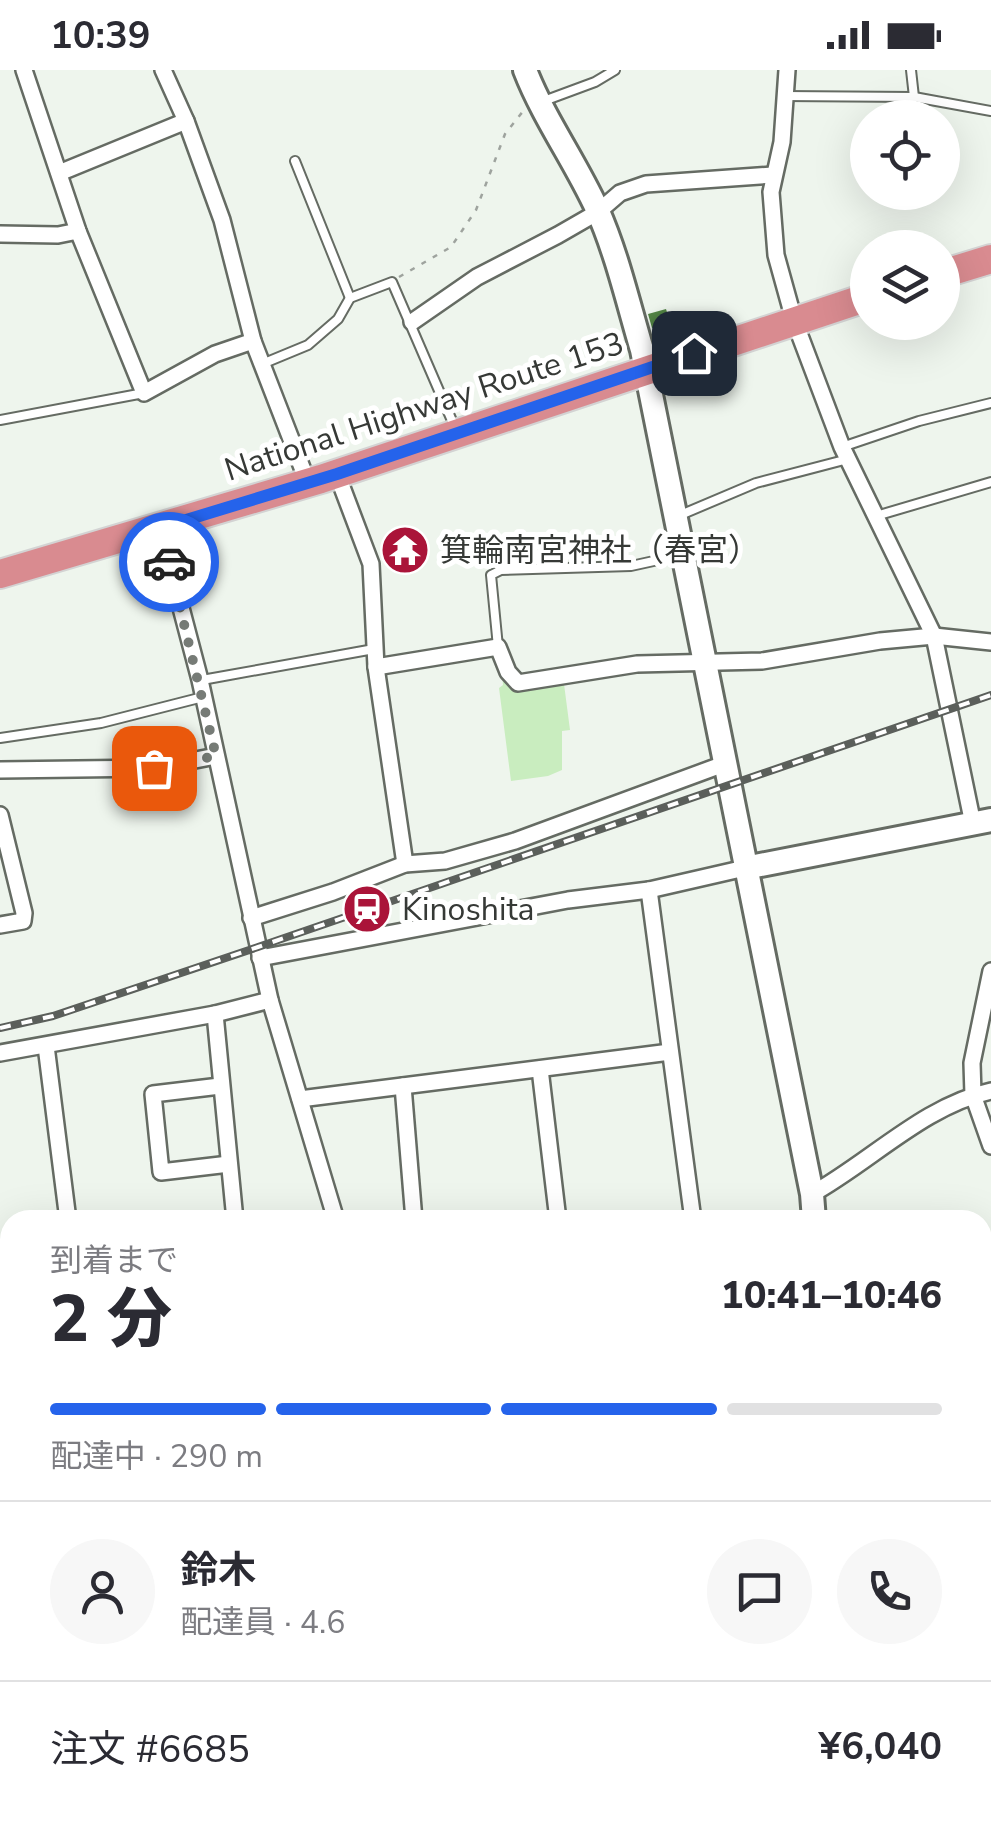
<!DOCTYPE html>
<html lang="ja">
<meta charset="utf-8">
<style>
body{margin:0;font-family:"Nunito Sans","Noto Sans JP",sans-serif;background:#f7f7f7;color:#2b2b33;height:100vh;display:flex;flex-direction:column;font-size:38px;white-space:nowrap}
*{box-sizing:border-box;margin:0}
p{font-size:32px;color:#7c7c81}
.icon{flex:none;width:55px;height:55px;fill:none;stroke:currentColor;stroke-width:2;stroke-linecap:round;stroke-linejoin:round}
.map{position:relative;flex:1;overflow:hidden}
.panel{position:absolute;left:0px;top:1140px;width:992px;height:620px;display:flex;flex-direction:column;background:#fff;border-radius:30px 30px 0 0;box-shadow:0 10px 40px #0002}
.panel>*{flex:none}
.fabs{position:absolute;left:850px;top:30px;display:grid;gap:20px}
.fabs a{display:grid;place-items:center;width:110px;height:110px;border-radius:50%;background:#fff;box-shadow:0 10px 40px #0002;font-size:50px}
.pin{position:absolute;display:grid;place-items:center;width:85px;height:85px;color:#fff;margin:-42px;border-radius:20px;box-shadow:0 5px 15px #0006}
.courier{position:absolute;display:grid;place-items:center;width:100px;height:100px;margin:-50px;border:8px solid #2563eb;border-radius:50%;background:#fff;color:#222;box-shadow:0 2px 12px #0007}
.overview em{font-style:normal;font-weight:800}
.overview div{display:flex;flex-direction:column-reverse}
.overview{display:flex;align-items:center;justify-content:space-between;height:170px;padding:0 50px}
h1{font-size:65px;font-weight:800;line-height:75px}
.bar{display:grid;grid-template-columns:repeat(4,1fr);gap:15px 10px;align-content:center;height:120px;padding:0 50px}
.bar i{height:12px;border-radius:8px;background:#e1e1e2}
.bar .on{background:#2563eb}
.bar p{grid-column:span 4}
.line{display:flex;align-items:center;gap:25px;padding:0 50px;border-top:2px solid #e1e1e2}
.line div{flex:1}
.round{display:grid;place-items:center;flex:none;width:105px;height:105px;border-radius:52px;background:#f7f7f7}
.status{display:flex;justify-content:space-between;align-items:center;height:70px;padding:0 50px;background:#fff;direction:ltr}
.status svg{height:28px;fill:currentColor}
.map>svg:first-child{display:block}
</style>
<div class="status"><b>10:39</b><svg viewBox="0 0 49 12"><path d="M0 12V9h3v3zM5 12V6h3v6zM10 12V3h3v9zM15 12V0h3v12zM26 1h20v11H26zM47 4h2v5h-2z"/></svg></div>
<div class="map">
<svg width="991" height="1760" viewBox="0 0 991 1760">
<rect width="100%" height="100%" fill="#eef5ed"/>
<path fill="#c9edbf" d="M501 592 515 617 564 614 570 660 562 661V700L548 706 511 711 499 618 503 615Z"/>
<path fill="#538545" d="M666 239 677 274 665 278 659 256 652 258 648 244Z"/>
<g fill="none" stroke-linecap="round" stroke-linejoin="round">
<g stroke="#656b63" stroke-width="12">
<g id="lane">
<path d="M911 0 914 27"/>
<path d="M784 26 914 27 991 41"/>
<path d="M541 32 595 12 615 0"/>
<path d="M295 91 350 228"/>
<path d="M262 294 308 275 338 249 350 228 392 212 456 360"/>
<path d="M0 350 144 323"/>
<path d="M842 377 919 351 991 333"/>
<path d="M678 446 756 413 848 389"/>
<path d="M876 446 991 412"/>
<path d="M498 577 491 505 501 500 631 496 681 485"/>
<path d="M202 610 374 579"/>
<path d="M0 668 101 653 203 627"/>
</g>
</g>
<g stroke="#656b63" stroke-width="20">
<g id="street">
<path d="M24 0 78 161 144 323 215 284 253 271"/>
<path d="M163 0 186 51 222 150 253 271 308 413"/>
<path d="M787 0 782 72 771 122 776 185 794 250 842 377 934 566 973 754"/>
<path d="M59 103 186 51"/>
<path d="M0 164 58 165 78 161"/>
<path d="M412 252 477 207 558 165 598 142 620 123 646 114 773 105"/>
<path d="M337 404 371 494 376 597 405 794"/>
<path d="M160 458 200 610 270 930 336 1150"/>
<path d="M376 597 498 577 508 602 518 613 637 594 762 591 880 571 934 566 991 572"/>
<path d="M0 700 154 698 216 686"/>
<path d="M0 745 24 843 23 851 0 855"/>
<path d="M649 820 693 1150"/>
<path d="M251 848 333 822 405 794 445 791 515 771 724 694"/>
<path d="M260 888 568 830 649 820 745 798"/>
<path d="M991 901 972 993 973 1025 991 1076"/>
<path d="M215 944 235 1150"/>
<path d="M46 976 68 1150"/>
<path d="M0 983 215 944 270 930"/>
<path d="M540 999 558 1150"/>
<path d="M220 1016 153 1024 161 1102 229 1094"/>
<path d="M403 1016 414 1150"/>
<path d="M300 1029 670 982"/>
<path d="M812 1124C870 1092 925 1035 991 1021"/>
<path d="M991 1270 985 1271 991 1318"/>
<path d="M0 1412 10 1411"/>
<path d="M982 1689H991"/>
<path d="M456 1760 494 1750"/>
</g>
</g>
<g stroke="#656b63" stroke-width="28">
<g id="secondary">
<path d="M525 0C544 49 575 91 597 139 617 184 628 233 642 280L812 1124 814 1150"/>
<path d="M745 798 991 750"/>
<path d="M835 1750V1760"/>
</g>
</g>
<g stroke="#d3d3d3" stroke-width="32">
<g id="highway">
<path d="M942 204 991 189"/>
<path d="M0 504 321 409 868 227"/>
<path d="M982 1521 991 1520"/>
<path d="M0 1619 10 1618"/>
</g>
</g>
<g stroke="#9ea39e" stroke-width="2.5" stroke-dasharray="5 8" stroke-linecap="butt">
<path d="M399 207 451 177 476 140 505 64 524 40"/>
<path d="M982 1599 991 1598"/>
<path d="M0 1724 10 1722"/>
</g>
<use href="#lane" stroke="#fff" stroke-width="8"/>
<use href="#street" stroke="#fff" stroke-width="15"/>
<use href="#secondary" stroke="#fff" stroke-width="22"/>
<use href="#highway" stroke="#d98b90" stroke-width="28"/>
<g stroke="#5b5f5b" stroke-width="8">
<path id="rail" d="M0 958 53 946 258 877 991 625"/>
</g>
<use href="#rail" stroke="#fff" stroke-width="4" stroke-dasharray="11" stroke-linecap="butt"/>
</g>
<g fill="none" stroke-linecap="round" stroke-linejoin="round">
<path stroke="#767b76" stroke-width="10" stroke-dasharray="0 18" d="M154 698 216 686 169 492"/>
<path stroke="#2563eb" stroke-width="12" d="M169 492 160 458 337 404 694 283"/>
</g>
<defs>
<g id="temple-disc" transform="scale(2.5)"><circle r="9.5" fill="#aa1439" stroke="#fff"/><path d="M0-6L5-2H3V0L6.5 2.5H4V6H1.5V3h-3V6H-4V2.5H-6.5L-3 0V-2H-5Z" fill="#fff"/></g>
<g id="station-disc" transform="scale(2.5)"><circle r="9.5" fill="#aa1439" stroke="#fff"/><path d="M-3-6H3Q5-6 5-4V2Q5 4 3 4L4.5 6H3L1.5 4h-3L-3 6H-4.5L-3 4Q-5 4-5 2V-4Q-5-6-3-6ZM-3.5-4v3h7v-3ZM-3.5 1v1.5H-2V1ZM2 1v1.5H3.5V1Z" fill="#fff"/></g>
</defs>
<g fill-rule="evenodd">
<use href="#temple-disc" x="405" y="480"/>
<use href="#station-disc" x="367" y="839"/>
</g>
<g text-anchor="middle" stroke-width="10" stroke-linejoin="round" paint-order="stroke">
<g font-size="32" fill="#363936" stroke="#fff">
<text transform="translate(424 336) rotate(-18)" y="11">National Highway Route 153</text>
</g>
<g font-size="32" fill="#363936" stroke="#fff" text-anchor="start">
<text x="440" y="491">箕輪南宮神社（春宮）</text>
<text x="402" y="850">Kinoshita</text>
</g>
</g>
</svg>
<div class="fabs">
<a><svg class="icon" aria-label="locate" viewBox="0 0 24 24"><circle cx="12" cy="12" r="6"/><path d="M12 2v4M12 18v4M2 12h4M18 12h4"/></svg></a>
<a><svg class="icon" aria-label="layers" viewBox="0 0 24 24"><path d="M12 4l9 5-9 5-9-5zM3 14l9 5 9-5"/></svg></a>
</div>
<div class="pin" style="left:154px;top:698px;background:#ea580c"><svg class="icon" aria-label="bag" viewBox="0 0 24 24"><path d="M5 8h14l-1 12H6zM9 8a3 3 0 0 1 6 0"/></svg></div>
<div class="pin" style="left:694px;top:283px;background:#1f2937"><svg class="icon" aria-label="home" viewBox="0 0 24 24"><path d="M3 11l9-7 9 7M6 9v11h12V9"/></svg></div>
<div class="courier" style="left:169px;top:492px"><svg class="icon" aria-label="car" viewBox="0 0 24 24"><path d="M5 17H2v-5l4-1 3-4h7l3 4 3 1v5h-3M9 17h6M6 11h13"/><circle cx="7" cy="17" r="2"/><circle cx="17" cy="17" r="2"/></svg></div>
<section class="panel">
<div class="overview"><div><h1>2 分</h1><p>到着まで</p></div><em>10:41–10:46</em></div>
<div class="bar"><i class="on"></i><i class="on"></i><i class="on"></i><i></i><p>配達中 · 290 m</p></div>
<div class="line" style="height:180px"><a class="round"><svg class="icon" aria-label="person" viewBox="0 0 24 24"><circle cx="12" cy="8" r="4"/><path d="M4 21q1-7 8-7t8 7"/></svg></a><div><b>鈴木</b><p>配達員 · 4.6</p></div><a class="round"><svg class="icon" aria-label="chat" viewBox="0 0 24 24"><path d="M4 5h16v11H9l-5 4z"/></svg></a><a class="round"><svg class="icon" aria-label="phone" viewBox="0 0 24 24"><path d="M5 4h4l2 5-3 2q2 4 5 5l2-3 5 2v4C11 20 4 13 5 4z"/></svg></a></div>
<div class="line" style="height:130px"><div>注文 #6685</div><b>¥6,040</b></div>
</section>
</div>
